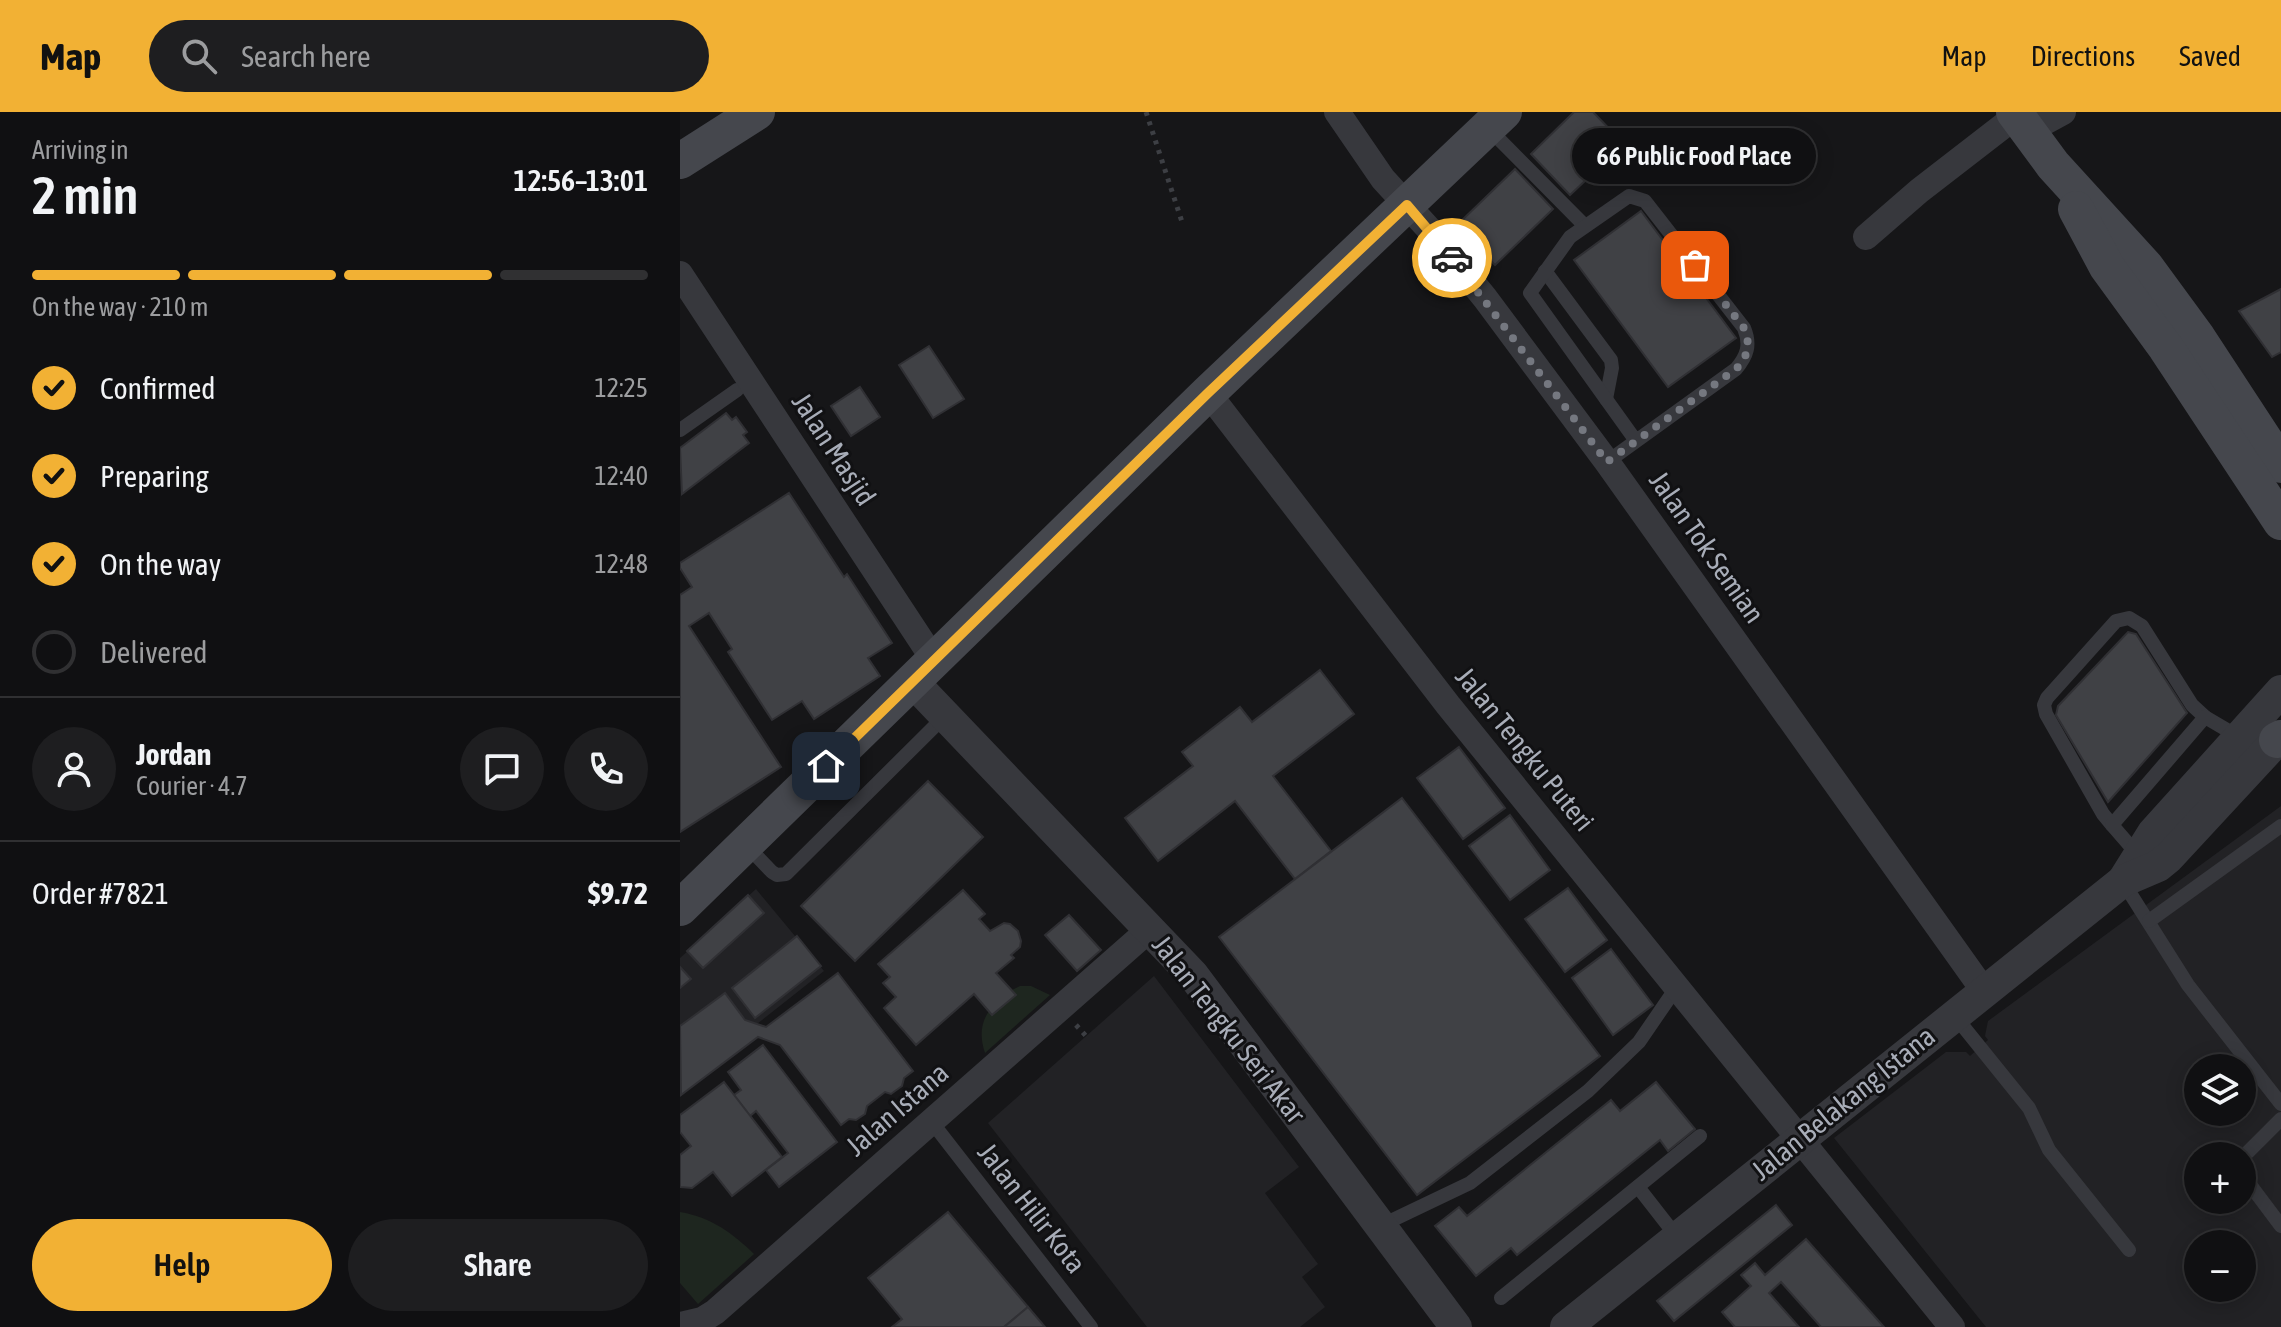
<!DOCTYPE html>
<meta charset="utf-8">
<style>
body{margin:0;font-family:"Asap Condensed",sans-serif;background:#1e1e20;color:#f1f3f6;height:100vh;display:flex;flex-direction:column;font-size:30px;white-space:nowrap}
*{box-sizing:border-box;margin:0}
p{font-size:26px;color:#9c9d9f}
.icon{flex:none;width:44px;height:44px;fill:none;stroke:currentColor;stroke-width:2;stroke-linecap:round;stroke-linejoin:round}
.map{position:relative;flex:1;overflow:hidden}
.panel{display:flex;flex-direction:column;background:#101012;width:680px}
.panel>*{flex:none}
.tools{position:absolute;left:1504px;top:942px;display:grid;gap:16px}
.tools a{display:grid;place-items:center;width:72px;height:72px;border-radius:50%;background:#101012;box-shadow:0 4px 20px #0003,0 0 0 2px #303032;font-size:40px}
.pin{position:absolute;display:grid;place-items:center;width:68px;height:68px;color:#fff;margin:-34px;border-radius:16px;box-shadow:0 4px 12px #0006}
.courier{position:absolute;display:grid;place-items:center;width:80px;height:80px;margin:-40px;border:6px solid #f2b134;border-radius:50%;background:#fff;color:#222;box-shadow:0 2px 10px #0007}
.bubble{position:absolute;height:56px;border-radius:28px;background:#101012;box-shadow:0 4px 20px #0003,0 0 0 2px #303032;font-size:26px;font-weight:600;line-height:56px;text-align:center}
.summary em{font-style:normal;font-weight:600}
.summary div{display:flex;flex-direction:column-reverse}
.summary{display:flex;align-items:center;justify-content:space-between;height:136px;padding:0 32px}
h1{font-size:52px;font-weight:600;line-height:60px}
.bar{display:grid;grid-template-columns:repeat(4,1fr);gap:12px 8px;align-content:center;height:96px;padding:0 32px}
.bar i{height:10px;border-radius:6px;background:#303032}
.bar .current{background:#f2b134}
.bar p{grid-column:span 4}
.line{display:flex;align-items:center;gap:20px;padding:0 32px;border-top:2px solid #303032}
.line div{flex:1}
.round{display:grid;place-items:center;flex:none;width:84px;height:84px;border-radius:42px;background:#1e1e20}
ol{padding:0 32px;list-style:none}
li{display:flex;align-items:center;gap:24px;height:88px}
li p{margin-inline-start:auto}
li .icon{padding:8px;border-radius:50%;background:#f2b134;color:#111;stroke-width:4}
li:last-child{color:#9c9d9f}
li i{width:44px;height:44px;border:4px solid #303032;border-radius:50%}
.action{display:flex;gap:16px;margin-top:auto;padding:16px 32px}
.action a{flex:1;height:92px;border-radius:48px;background:#f2b134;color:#111;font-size:32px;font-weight:600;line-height:92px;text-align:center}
.action a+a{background:#1e1e20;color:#f1f3f6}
header{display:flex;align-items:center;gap:48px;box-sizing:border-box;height:112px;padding:0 40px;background:#f2b134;color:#111}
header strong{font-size:38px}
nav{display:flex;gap:44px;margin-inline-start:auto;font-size:28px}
.search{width:560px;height:72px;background:#1e1e20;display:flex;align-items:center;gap:20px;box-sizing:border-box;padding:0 28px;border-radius:44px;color:#9c9d9f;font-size:30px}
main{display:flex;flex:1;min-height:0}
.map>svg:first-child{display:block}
</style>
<header>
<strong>Map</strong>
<div class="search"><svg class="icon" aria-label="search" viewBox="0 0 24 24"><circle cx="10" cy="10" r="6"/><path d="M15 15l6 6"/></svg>Search here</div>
<nav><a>Map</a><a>Directions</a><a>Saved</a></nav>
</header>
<main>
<section class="panel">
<div class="summary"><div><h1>2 min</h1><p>Arriving in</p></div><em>12:56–13:01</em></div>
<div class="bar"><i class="current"></i><i class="current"></i><i class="current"></i><i></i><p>On the way · 210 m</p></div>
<ol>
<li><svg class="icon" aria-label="check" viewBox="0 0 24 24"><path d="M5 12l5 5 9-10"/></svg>Confirmed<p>12:25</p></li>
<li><svg class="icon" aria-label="check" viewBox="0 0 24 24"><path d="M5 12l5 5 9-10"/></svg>Preparing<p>12:40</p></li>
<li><svg class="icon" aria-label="check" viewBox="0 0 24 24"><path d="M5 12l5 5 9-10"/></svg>On the way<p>12:48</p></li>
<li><i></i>Delivered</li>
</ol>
<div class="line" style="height:144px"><a class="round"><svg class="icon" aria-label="person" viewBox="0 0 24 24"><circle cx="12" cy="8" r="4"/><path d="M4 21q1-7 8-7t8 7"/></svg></a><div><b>Jordan</b><p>Courier · 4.7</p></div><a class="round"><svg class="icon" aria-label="chat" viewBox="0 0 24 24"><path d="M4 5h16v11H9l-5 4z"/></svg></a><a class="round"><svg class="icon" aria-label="phone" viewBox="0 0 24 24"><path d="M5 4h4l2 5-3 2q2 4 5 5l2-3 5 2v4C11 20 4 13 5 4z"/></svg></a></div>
<div class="line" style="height:104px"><div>Order #7821</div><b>$9.72</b></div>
<div class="action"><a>Help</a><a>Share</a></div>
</section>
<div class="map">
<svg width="1601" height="1215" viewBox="0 0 1601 1215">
<rect width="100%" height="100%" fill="#161618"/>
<g fill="#222225" fill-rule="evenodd">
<path d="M1601 694V1215H1306L1154 1026 1266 940H1286L1290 944 1308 928 1305 924 1308 909ZM1518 956H1562V1000H1518ZM1518 1044H1562V1088H1518ZM1518 1132H1562V1176H1518Z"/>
<path d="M76 777 144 859 77 912 65 908 45 881 0 914V846Z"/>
<path d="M474 864 619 1055 585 1081 638 1152 622 1165 645 1195 620 1215H467L308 1011Z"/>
</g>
<g fill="#1e261f">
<path d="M340 874H351L370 883 305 941C300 926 300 912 309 899L312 903 336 883 332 878Z"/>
<path d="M0 1100C31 1105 52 1121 74 1142L18 1192 0 1171Z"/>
</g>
<g fill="#404145" stroke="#303034" stroke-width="2">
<path d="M894 0H913L944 32 890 83 851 42Z"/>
<path d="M835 57 873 97 815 153 776 114Z"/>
<path d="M961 99 1056 226 988 275 894 148Z"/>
<path d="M1601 177V240L1592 245 1559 199Z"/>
<path d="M249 234 284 287 253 306 219 253Z"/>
<path d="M180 275 200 305 171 324 151 294Z"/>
<path d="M46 301 52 308 56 305 67 320 63 323 69 331 2 382 0 336Z"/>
<path d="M109 381 164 465 167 462 212 531 188 546 200 564 134 607 122 589 92 608 48 540 52 537 29 501 9 514 101 655 0 720V483L12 475 0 456V451Z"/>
<path d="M1448 520 1456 522 1507 601 1428 690 1376 603 1378 594Z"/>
<path d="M640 558 674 602 593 664 651 739 615 767 555 689 478 749 445 706 513 654 502 640 560 595 572 610Z"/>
<path d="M779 635 825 696 783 727 737 666Z"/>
<path d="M248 669 303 725 175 849 121 794Z"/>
<path d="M722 686 920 944 737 1083 539 825Z"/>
<path d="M830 703 870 758 830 788 789 734Z"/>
<path d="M888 776 927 828 885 860 845 807Z"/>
<path d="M283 778 305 802 299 807 310 819 324 811 330 812 338 819 341 829 340 835 331 843 334 846 316 861 336 883 312 903 294 882 236 933 204 896 216 885 203 871 210 865 198 852Z"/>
<path d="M68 783 84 801 23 856 7 839Z"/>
<path d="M389 803 421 838 397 859 365 823Z"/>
<path d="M117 824 141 854 75 906 52 876Z"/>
<path d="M931 837 973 893 933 923 892 866Z"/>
<path d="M0 855 11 867 0 876Z"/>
<path d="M158 861 233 959 224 966 222 974 211 982 205 980 187 994 185 1002 176 1008 169 1007 161 1013 100 933 78 925 1 983 0 914 45 881 65 908 86 915Z"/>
<path d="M83 933 157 1030 99 1075 86 1058 108 1041 76 999 70 1004 54 983 61 978 48 960Z"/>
<path d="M44 970 102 1045 52 1084 33 1060 12 1076 0 1075V1043L11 1034 0 1020V1003Z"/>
<path d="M976 970 1015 1017 988 1039 980 1028 837 1143 831 1136 796 1164 755 1114 779 1095 787 1104 931 988 940 999Z"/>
<path d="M1096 1093 1112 1113 994 1209 977 1189Z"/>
<path d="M268 1100 348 1195 324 1215H212L222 1207 188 1166Z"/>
<path d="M1126 1127 1204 1215H1141L1101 1170 1089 1181 1119 1215H1055L1042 1200 1071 1174 1061 1163 1075 1151 1085 1163Z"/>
<path d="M348 1195 365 1215H324Z"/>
</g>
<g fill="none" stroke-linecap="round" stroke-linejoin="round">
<g stroke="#3d3f44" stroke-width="5" stroke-dasharray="4 6" stroke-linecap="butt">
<path d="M466 0 502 110"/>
<path d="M396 913 406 924"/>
</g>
<g stroke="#37383d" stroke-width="14">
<path d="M808 16 905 114"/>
<path d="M865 159 931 248 932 256 926 287"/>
<path d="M0 318 57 278"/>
<path d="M927 350 1056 257C1067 244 1071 233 1064 216L965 89 949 84 890 125 850 181 956 329"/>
<path d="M1432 713 1423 702 1366 602 1364 593 1367 586 1436 509 1449 506 1462 514 1512 593 1525 605"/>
<path d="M67 734 92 760 97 763 106 762 265 604"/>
<path d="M1458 743 1432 713 1525 605 1559 625"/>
<path d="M1443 770 1508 873 1601 992"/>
<path d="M1469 809 1601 714"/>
<path d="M1274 903 1349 996 1369 1038 1449 1138"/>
<path d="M251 1009 411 1215"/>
<path d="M1562 1046 1601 1007"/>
<path d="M1562 1062 1601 1114"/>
<path d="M958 1075 997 1125"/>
<path d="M700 1114 790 1071 908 979 959 930 996 876"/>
<path d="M821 1186 1020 1024"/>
</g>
<g stroke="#37383d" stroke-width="26">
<path d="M657 0 703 67 748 116 805 186 927 350 1304 879"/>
<path d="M1348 19 1383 0"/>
<path d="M1186 125 1239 79 1336 4"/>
<path d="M0 162 254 548"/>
<path d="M528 281 768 593 1272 1215"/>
<path d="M0 1213 22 1208 35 1200 470 817"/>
</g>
<g stroke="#37383d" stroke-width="32">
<path d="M232 569 513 863 776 1215"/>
<path d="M1443 769 1473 721 1601 579"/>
<path d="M886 1215 1443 769 1478 754 1489 745 1601 624"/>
</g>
<g stroke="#45474d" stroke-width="36">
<path d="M1334 0 1373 53 1466 155 1518 226 1601 353"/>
<path d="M0 49 77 0"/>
<path d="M1396 97 1427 155 1486 236 1601 410"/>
<path d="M1597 628 1601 626"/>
<path d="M0 796 528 281 824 0"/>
</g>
</g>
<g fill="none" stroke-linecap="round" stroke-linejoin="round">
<path stroke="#757880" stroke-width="8" stroke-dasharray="0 14.4" d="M772 146 927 350 1056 257C1068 244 1071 233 1064 216L1015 153"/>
<path stroke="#f2b134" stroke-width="10" d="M146 654 528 281 727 93 772 146"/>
</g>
<g text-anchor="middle" stroke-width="6" stroke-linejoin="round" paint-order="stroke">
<g font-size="28" fill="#a8adb8" stroke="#111113">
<text transform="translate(154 337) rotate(57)" y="10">Jalan Masjid</text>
<text transform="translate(1027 435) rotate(55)" y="10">Jalan Tok Semian</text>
<text transform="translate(845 637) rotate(51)" y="10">Jalan Tengku Puteri</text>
<text transform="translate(549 917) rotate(52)" y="10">Jalan Tengku Seri Akar</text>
<text transform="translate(1163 991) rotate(-39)" y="10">Jalan Belakang Istana</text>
<text transform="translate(217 997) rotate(-41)" y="10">Jalan Istana</text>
<text transform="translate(352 1096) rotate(52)" y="10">Jalan Hilir Kota</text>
</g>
</g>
</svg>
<div class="tools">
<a><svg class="icon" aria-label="layers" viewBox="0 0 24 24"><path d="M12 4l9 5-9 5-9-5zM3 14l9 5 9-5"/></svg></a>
<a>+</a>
<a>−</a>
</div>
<div class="pin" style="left:1015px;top:153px;background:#ea580c"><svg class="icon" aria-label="bag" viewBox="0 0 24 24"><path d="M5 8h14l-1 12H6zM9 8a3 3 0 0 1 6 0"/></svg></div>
<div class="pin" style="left:146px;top:654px;background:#1f2937"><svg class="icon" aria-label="home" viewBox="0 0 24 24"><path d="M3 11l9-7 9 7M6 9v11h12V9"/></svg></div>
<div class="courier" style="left:772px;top:146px"><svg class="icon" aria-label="car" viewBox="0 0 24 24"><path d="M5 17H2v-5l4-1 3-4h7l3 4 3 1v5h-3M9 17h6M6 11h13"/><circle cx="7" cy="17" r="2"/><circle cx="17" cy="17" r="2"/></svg></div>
<div class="bubble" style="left:892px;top:16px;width:244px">66 Public Food Place</div>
</div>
</main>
